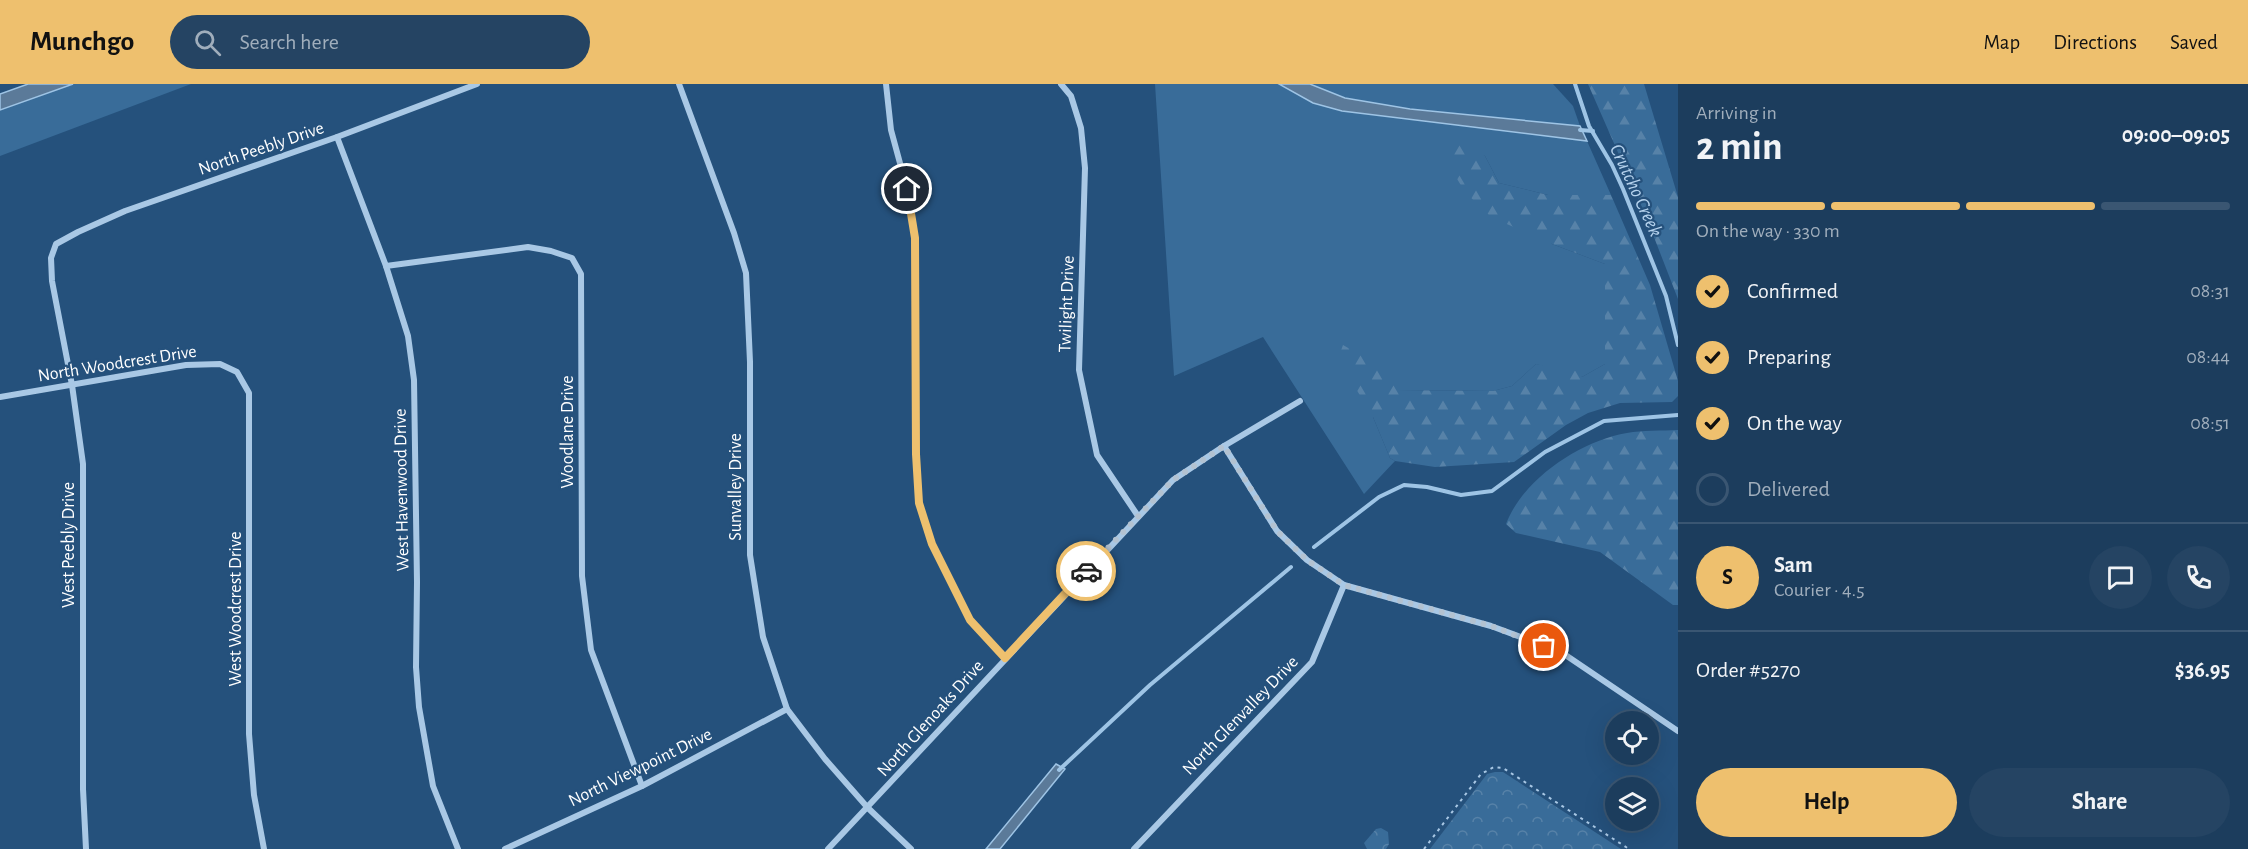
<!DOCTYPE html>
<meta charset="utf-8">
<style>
body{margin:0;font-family:"Alegreya Sans",sans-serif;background:#254463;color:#f1f3f6;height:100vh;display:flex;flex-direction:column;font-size:22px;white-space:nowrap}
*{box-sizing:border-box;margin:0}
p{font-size:20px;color:#a0aebc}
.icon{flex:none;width:33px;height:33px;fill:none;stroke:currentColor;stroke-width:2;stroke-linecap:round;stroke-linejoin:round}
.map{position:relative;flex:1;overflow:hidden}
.details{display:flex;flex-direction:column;background:#1c3d5d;width:570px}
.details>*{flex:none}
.tools{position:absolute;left:1605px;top:627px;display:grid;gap:12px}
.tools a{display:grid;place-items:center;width:54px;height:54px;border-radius:50%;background:#1c3d5d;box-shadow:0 6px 24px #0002,0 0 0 2px #3a5672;font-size:30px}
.pin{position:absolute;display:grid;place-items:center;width:51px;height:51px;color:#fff;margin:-26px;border:3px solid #fff;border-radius:50%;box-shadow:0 2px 6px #0007}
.courier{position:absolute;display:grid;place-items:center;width:60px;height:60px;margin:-30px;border:4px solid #eec06e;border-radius:50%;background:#fff;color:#222;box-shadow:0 2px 8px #0007}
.summary em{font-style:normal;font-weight:600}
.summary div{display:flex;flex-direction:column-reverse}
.summary{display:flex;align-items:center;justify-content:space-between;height:102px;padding:0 18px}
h1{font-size:39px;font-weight:600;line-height:45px}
.bar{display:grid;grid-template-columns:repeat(4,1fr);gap:9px 6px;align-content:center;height:72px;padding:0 18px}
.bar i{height:8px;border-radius:4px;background:#3a5672}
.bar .active{background:#eec06e}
.bar p{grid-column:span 4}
.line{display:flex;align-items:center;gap:15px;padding:0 18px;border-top:2px solid #3a5672}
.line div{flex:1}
.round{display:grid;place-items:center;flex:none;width:63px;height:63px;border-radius:32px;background:#254463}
ol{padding:0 18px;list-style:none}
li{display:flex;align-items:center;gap:18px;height:66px}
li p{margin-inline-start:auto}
li .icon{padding:6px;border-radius:50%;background:#eec06e;color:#111;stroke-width:4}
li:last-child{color:#a0aebc}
li i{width:33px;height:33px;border:3px solid #3a5672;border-radius:50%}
.button{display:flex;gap:12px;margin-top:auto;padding:12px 18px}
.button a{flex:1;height:69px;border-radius:36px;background:#eec06e;color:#111;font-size:24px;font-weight:600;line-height:69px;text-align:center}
.button a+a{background:#254463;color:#f1f3f6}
header{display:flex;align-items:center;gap:36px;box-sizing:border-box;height:84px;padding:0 30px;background:#eec06e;color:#111}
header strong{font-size:28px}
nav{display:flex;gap:33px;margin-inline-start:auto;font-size:21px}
.search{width:420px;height:54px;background:#254463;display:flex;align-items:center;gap:15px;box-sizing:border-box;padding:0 21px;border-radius:33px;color:#a0aebc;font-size:22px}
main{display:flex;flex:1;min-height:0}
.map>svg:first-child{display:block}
</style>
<header>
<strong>Munchgo</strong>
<div class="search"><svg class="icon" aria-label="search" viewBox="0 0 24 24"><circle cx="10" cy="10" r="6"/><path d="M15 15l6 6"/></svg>Search here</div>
<nav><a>Map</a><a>Directions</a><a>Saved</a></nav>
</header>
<main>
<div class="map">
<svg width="1678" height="765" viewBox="0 0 1678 765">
<defs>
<pattern id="forest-firs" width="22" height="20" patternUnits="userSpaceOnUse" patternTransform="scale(1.5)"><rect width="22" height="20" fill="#396c99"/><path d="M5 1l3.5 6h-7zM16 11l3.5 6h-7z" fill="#5782a8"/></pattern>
<pattern id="park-crowns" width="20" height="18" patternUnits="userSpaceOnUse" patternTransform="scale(1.5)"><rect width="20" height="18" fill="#396c99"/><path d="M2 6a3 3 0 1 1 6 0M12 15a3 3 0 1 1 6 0" fill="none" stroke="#5782a8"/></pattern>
</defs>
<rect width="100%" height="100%" fill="#25517c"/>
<g fill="#396c99">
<path d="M73 0H191L0 72V26Z"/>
<path d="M1155 0H1279L1313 19 1366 30 1587 57 1611 111H1548L1499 99 1485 72 1448 58 1552 160 1605 180V280L1582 293 1536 280 1512 302 1493 307 1396 306 1373 333 1390 374 1395 377 1364 410 1263 253 1174 292Z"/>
<path d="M1310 0H1553L1573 22 1580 42 1410 25 1345 14Z"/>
</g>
<g fill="url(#forest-firs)">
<path d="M1588 0H1644L1678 113V215L1645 130Z"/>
<path d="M1465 57 1485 72 1499 99 1548 111H1611L1650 201 1678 297V312L1672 318 1620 319 1588 329 1566 341 1514 378 1435 383 1395 377 1390 374 1373 333 1338 275 1343 261 1388 287 1397 306 1493 307 1512 302 1536 280 1576 287 1582 293 1605 280V180L1552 160 1491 133 1465 108 1445 75 1447 58Z"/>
<path d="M1678 346V521H1673L1600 468 1516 449 1506 440C1523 395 1580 357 1627 349 1643 346 1661 347 1678 346Z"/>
</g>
<g fill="url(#park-crowns)">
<path d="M1495 688H1503L1621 765H1430L1487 690Z"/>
<path d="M1381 744 1388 748 1389 760 1386 765H1367L1364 759 1376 745Z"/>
</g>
<g fill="#5b7a99" stroke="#9ec4e5" stroke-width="1.5">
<path d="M28 0H73L0 26V10Z"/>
<path d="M1279 0H1310L1345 14 1410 25 1580 42 1587 57 1342 27 1313 19Z"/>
<path d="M1056 680 1065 685 1000 765H986Z"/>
</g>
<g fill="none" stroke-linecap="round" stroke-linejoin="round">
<g stroke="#9ec4e5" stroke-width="4">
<path d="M1575 0 1589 42 1612 81 1623 105 1666 212 1678 261"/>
<path d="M1580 46 1593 47"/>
<path d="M1314 463 1379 413 1404 401 1427 403 1461 411 1492 407 1545 368 1604 337 1678 331"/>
<path d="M1059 686 1150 601 1291 483"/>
</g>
<path stroke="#a9c8e5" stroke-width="2" stroke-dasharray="3 4.5" stroke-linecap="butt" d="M1424 765 1481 690 1494 683 1503 684 1629 765"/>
<g stroke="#a9c8e5" stroke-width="6">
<path d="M679 0 734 149 746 189 750 278V471L763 553 787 625 825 675 868 724 911 765"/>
<path d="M886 0 891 46 907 105 915 154 916 370 919 419 932 460 970 536 1005 574"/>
<path d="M1061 0 1071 12 1081 44 1085 84 1079 286 1097 371 1138 432"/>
<path d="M337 53 386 182 408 252 414 296 417 498 416 583 419 623 433 702 458 765"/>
<path d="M386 182 528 163 551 167 572 174 581 190 582 492 591 566 642 702"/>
<path d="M0 313 186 281 220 280 237 288 249 309V650L254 711 264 765"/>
<path d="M1224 362 1277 447 1307 476 1344 501 1491 542 1561 568 1678 647"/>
<path d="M86 765 83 705V380L72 301 52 197 51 174 56 160 78 148 125 127 337 53 477 0"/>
<path d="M505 765 642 702 787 625"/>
<path d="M828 765 1173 396 1224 362 1300 317"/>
<path d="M1134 765 1312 578 1344 501"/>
</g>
</g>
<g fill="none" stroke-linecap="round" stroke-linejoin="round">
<path stroke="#b3c2d1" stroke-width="6" stroke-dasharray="0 10.8" d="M1086 487 1173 396 1224 362 1277 447 1307 476 1344 501 1491 542 1544 562"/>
<path stroke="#eec06e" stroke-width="8" d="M907 105 915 154 916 370 919 419 932 460 970 536 1005 574 1086 487"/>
</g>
<g text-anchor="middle" stroke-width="4.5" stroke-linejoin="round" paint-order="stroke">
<g font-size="18" fill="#fff" stroke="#25517c">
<text transform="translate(261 64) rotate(-19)" y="6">North Peebly Drive</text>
<text transform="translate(1066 220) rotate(-88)" y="6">Twilight Drive</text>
<text transform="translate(117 279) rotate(-9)" y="6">North Woodcrest Drive</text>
<text transform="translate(567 348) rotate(-90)" y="6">Woodlane Drive</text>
<text transform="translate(735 403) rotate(-90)" y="6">Sunvalley Drive</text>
<text transform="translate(401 406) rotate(-91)" y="6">West Havenwood Drive</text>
<text transform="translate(68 461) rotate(-90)" y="6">West Peebly Drive</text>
<text transform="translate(235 525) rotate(-90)" y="6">West Woodcrest Drive</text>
<text transform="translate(1240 631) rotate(-46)" y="6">North Glenvalley Drive</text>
<text transform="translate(930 634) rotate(-48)" y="6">North Glenoaks Drive</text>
<text transform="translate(640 683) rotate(-26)" y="6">North Viewpoint Drive</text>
</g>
<g font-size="20" font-style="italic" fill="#b5d2ed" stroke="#25517c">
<text transform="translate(1637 106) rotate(65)" y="7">Crutcho Creek</text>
</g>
</g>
</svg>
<div class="tools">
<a><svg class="icon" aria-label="locate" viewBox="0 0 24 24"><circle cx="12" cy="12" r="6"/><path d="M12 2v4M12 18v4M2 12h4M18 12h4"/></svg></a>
<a><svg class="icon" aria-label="layers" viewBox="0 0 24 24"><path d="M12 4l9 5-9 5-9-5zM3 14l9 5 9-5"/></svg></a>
</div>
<div class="pin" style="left:1544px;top:562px;background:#ea580c"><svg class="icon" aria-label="bag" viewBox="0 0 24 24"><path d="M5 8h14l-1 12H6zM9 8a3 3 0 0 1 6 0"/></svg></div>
<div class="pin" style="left:907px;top:105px;background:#1f2937"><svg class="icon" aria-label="home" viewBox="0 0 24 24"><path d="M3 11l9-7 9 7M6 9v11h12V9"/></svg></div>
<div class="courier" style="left:1086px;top:487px"><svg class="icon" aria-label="car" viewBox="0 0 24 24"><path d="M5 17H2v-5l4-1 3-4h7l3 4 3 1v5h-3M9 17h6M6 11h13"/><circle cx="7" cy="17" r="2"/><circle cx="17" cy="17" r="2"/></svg></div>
</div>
<section class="details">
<div class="summary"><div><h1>2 min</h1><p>Arriving in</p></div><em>09:00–09:05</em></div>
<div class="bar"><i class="active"></i><i class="active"></i><i class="active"></i><i></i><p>On the way · 330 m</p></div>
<ol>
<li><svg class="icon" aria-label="check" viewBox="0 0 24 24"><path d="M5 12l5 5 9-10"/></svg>Confirmed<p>08:31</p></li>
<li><svg class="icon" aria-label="check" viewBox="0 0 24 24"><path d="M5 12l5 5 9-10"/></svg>Preparing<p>08:44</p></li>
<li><svg class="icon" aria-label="check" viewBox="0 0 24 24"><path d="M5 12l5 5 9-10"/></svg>On the way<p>08:51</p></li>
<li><i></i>Delivered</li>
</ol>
<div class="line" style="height:108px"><b class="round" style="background:#eec06e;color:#111">S</b><div><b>Sam</b><p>Courier · 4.5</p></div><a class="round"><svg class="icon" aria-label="chat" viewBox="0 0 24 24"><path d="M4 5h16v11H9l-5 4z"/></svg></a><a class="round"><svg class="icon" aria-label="phone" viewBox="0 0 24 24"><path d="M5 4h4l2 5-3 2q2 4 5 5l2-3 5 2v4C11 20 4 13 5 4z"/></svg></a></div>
<div class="line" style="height:78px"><div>Order #5270</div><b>$36.95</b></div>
<div class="button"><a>Help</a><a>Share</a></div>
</section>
</main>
